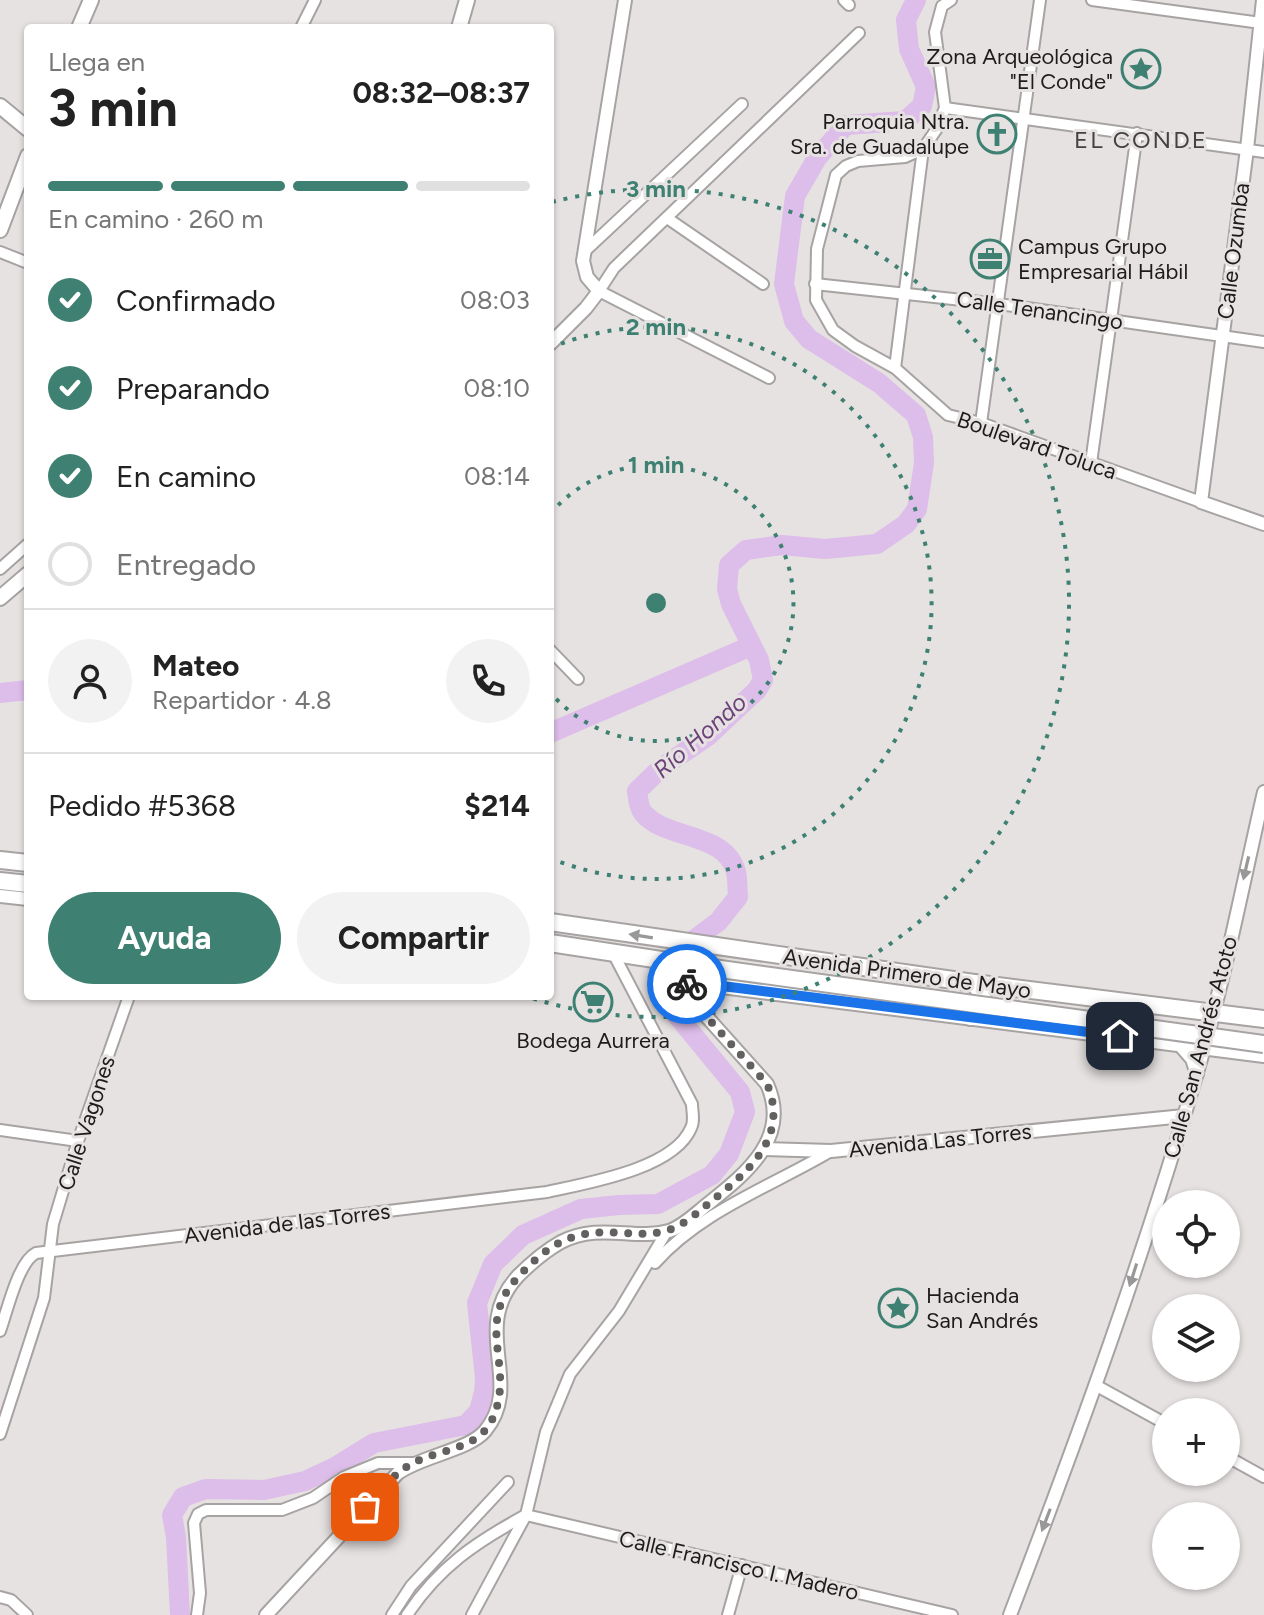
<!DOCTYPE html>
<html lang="es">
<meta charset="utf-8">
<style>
body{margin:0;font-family:Figtree,sans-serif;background:#f2f2f2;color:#222;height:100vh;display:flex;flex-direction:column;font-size:30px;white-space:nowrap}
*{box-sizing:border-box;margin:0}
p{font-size:26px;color:#767676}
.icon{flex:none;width:44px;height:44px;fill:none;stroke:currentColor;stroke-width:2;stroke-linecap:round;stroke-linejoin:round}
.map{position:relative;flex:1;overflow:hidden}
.sheet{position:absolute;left:24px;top:24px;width:530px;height:976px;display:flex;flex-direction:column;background:#fff;border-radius:8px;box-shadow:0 2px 6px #0004}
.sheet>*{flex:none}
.fabs{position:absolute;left:1152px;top:1190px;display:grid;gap:16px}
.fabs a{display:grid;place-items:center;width:88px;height:88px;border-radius:50%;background:#fff;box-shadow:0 2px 6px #0004;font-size:40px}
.pin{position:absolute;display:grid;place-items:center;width:68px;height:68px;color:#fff;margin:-34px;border-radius:16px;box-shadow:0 4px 12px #0006}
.courier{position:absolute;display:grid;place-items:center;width:80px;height:80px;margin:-40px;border:6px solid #1a73e8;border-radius:50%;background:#fff;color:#222;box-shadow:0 2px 10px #0007}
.head em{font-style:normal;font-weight:700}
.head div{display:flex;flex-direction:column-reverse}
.head{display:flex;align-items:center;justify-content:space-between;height:136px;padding:0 24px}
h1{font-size:52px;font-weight:700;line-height:60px}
.bar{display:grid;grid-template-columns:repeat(4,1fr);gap:12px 8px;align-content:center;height:96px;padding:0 24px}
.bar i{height:10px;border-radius:6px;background:#e0e0e0}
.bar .on{background:#3e8072}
.bar p{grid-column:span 4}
.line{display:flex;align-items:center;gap:20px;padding:0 24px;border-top:2px solid #e0e0e0}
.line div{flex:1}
.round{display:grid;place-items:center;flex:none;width:84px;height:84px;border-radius:42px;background:#f2f2f2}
ol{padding:0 24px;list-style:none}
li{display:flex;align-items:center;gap:24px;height:88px}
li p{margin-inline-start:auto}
li .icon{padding:8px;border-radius:50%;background:#3e8072;color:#fff;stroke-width:4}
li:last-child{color:#767676}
li i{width:44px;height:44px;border:4px solid #e0e0e0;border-radius:50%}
.button{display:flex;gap:16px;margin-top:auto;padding:16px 24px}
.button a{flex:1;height:92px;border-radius:48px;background:#3e8072;color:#fff;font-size:32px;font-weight:700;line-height:92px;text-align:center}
.button a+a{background:#f2f2f2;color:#222}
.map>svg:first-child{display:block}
</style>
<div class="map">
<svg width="1264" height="1615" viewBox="0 0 1264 1615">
<rect width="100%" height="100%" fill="#e6e2e1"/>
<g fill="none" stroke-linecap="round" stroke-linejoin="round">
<g stroke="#ddbde9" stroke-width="20">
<path d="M0 693 28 690"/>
<path d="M550 733 751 646"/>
<path d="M695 939 718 922 738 897C737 889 738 880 736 872 726 832 667 840 644 814 639 809 638 798 637 791L661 768 708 736 757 690 763 680 759 660 731 604 727 589 729 565 746 550 782 545 825 549 877 544 906 524 917 509 924 463 923 437 916 415 879 383 809 339 794 321 784 284 795 196 817 158 846 125 905 121 922 106 926 87 909 49 906 20 916 0"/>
<path d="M180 1615 176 1537 172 1515 183 1497 206 1489 264 1490 305 1481 335 1467 374 1443 466 1425 479 1411 484 1392 485 1378 477 1303 493 1264 523 1235 581 1209 619 1205 658 1204 712 1175 729 1154 745 1112 740 1092 675 1013 667 993"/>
</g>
<g stroke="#a7a3a3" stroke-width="14">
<g id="minor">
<path d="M844 0 849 5"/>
<path d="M951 0 942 6 935 32 945 108 936 130 923 149 905 157 858 161 846 166 836 175 817 249 816 300 833 330 855 346 895 368 948 415 981 423 1201 502"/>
<path d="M1092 0 1261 23"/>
<path d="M301 28 315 0"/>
<path d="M945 108 1264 152"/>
<path d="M667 218 763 284"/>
<path d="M585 251 742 104"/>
<path d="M0 252 28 263"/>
<path d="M815 284 999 304 1264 342"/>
<path d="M895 368 923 149"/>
<path d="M769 378 599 291 614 268 859 33"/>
<path d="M981 423 1040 0"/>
<path d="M1091 463 1137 133"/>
<path d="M0 569 28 544"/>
<path d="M550 650 578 679"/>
<path d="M0 1130 78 1141"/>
<path d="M655 1263C701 1211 772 1186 831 1151"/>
<path d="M0 1331C7 1312 18 1262 36 1253L547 1192C587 1183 674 1169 691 1128 695 1121 692 1112 692 1104L613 953"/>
<path d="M1097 1386 1166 1424"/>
<path d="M0 1434 44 1298 53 1224 78 1141 129 996"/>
<path d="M1226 1456 1264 1477"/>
<path d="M526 1515 952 1615"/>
<path d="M0 1597 11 1600 27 1615"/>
<path d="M197 1615 200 1593 194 1523 198 1514 206 1510H282L313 1498 344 1477 378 1463H413"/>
<path d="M392 1615 411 1586 508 1482"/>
<path d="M407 1615C439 1567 476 1542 526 1515"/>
<path d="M472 1615 526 1515 546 1432 570 1374 619 1311 667 1231"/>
<path d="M728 1615 742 1565"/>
</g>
</g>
<g stroke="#a7a3a3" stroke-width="16">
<g id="tertiary">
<path d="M1263 0 1247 149 1201 502 1264 524"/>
<path d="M550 344 586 308 599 291 587 277 583 261 625 0"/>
<path d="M0 896 28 899"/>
<path d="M1179 1044 1192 1059 1197 1074"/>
<path d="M764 1149 831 1151 1184 1116"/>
<path d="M266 1615 398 1473C422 1456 469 1450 485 1431 525 1383 469 1329 518 1276 531 1263 545 1251 561 1242 601 1222 634 1241 669 1231 684 1226 696 1213 709 1203 747 1173 791 1137 767 1084L697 1006 685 977"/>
<path d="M1010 1615C1078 1437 1143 1259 1196 1076 1224 983 1242 887 1264 792"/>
</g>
</g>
<g stroke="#a7a3a3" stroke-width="18">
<g id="secondary">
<path d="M79 28 91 0"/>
<path d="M459 28 467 0"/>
<path d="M0 106 28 129"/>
<path d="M0 230 28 156"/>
<path d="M0 598 28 574"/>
<path d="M659 960C678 977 698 980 722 986L1264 1055"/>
</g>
</g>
<g stroke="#a7a3a3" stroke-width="20">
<g id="trunk">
<path d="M0 860 28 863"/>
<path d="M0 881 28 884"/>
<path d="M550 922 974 983 1264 1019"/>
<path d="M550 943 713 968"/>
<path d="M971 1017 982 1009C985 997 981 992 974 983"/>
</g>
</g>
<use href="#minor" stroke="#fff" stroke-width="10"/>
<use href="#tertiary" stroke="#fff" stroke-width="12"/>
<use href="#secondary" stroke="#fff" stroke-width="14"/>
<use href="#trunk" stroke="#fff" stroke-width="16"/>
<g stroke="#a7a3a3" stroke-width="20" stroke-linecap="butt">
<path id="trunk-bridge" d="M713 968 1264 1044"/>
</g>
<use href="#trunk-bridge" stroke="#fff" stroke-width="16"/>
</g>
<defs><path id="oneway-solid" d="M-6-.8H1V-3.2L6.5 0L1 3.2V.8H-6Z" transform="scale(2)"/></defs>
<g fill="#999898">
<use href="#oneway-solid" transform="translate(1246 868) rotate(103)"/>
<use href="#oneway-solid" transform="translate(641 936) rotate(-171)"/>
<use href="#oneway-solid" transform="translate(1133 1275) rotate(108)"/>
<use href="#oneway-solid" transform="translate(1046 1520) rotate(111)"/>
</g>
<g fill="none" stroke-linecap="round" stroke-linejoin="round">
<path stroke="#636160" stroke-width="8" stroke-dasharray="0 14.4" d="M365 1507C380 1491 395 1472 415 1462 441 1449 478 1449 492 1420 517 1367 472 1325 519 1276 531 1263 545 1250 561 1242 601 1222 635 1241 669 1230 684 1225 697 1213 709 1203 747 1173 790 1138 767 1084L697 1006 687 984"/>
<path stroke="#1a73e8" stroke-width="10" d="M687 984 685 977 722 986 1120 1036"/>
</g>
<g fill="none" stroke="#3e8072" stroke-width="4" stroke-dasharray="4 8">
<path d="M550 514A138 138 0 1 1 550 692"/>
<path d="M550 348A276 276 0 1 1 550 858"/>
<path d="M552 202A414 414 0 1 1 528 997"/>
</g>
<defs>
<g id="sight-ring" transform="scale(2)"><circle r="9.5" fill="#e6e2e1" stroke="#3e8072" stroke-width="1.5"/><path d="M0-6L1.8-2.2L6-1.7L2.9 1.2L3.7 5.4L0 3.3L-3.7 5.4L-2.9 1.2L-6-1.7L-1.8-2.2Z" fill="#3e8072"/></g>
<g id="church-ring" transform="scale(2)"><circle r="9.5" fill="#e6e2e1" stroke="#3e8072" stroke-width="1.5"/><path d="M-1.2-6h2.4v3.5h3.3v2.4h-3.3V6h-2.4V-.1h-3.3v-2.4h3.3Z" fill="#3e8072"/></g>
<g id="office-ring" transform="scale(2)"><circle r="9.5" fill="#e6e2e1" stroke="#3e8072" stroke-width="1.5"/><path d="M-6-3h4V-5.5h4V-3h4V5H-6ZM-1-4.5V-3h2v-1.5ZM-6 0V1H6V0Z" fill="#3e8072"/></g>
<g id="supermarket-ring" transform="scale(2)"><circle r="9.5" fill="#e6e2e1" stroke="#3e8072" stroke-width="1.5"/><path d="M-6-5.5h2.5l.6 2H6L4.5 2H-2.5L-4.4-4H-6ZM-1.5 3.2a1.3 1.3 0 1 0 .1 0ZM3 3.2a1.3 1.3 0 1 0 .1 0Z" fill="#3e8072"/></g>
</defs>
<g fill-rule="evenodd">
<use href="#sight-ring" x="1141" y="69"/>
<use href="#church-ring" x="997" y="134"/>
<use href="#office-ring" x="990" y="259"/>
<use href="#supermarket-ring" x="593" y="1002"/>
<use href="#sight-ring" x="898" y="1308"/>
</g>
<g text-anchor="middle" stroke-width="6" stroke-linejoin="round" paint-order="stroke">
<g font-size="22" fill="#1d1b1b" stroke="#e6e2e1" text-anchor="end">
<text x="1113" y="64">Zona Arqueológica<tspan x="1113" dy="25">"El Conde"</tspan></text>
<text x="969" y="129">Parroquia Ntra.<tspan x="969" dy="25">Sra. de Guadalupe</tspan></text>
<text x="1018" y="254" text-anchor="start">Campus Grupo<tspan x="1018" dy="25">Empresarial Hábil</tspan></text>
<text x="593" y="1048" text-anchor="middle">Bodega Aurrera</text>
<text x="926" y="1303" text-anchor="start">Hacienda<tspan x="926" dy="25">San Andrés</tspan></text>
</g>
<g font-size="22" fill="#1d1b1b" stroke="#e6e2e1">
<text transform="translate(1233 251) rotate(-83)" y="8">Calle Ozumba</text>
<text transform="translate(1040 310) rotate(8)" y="8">Calle Tenancingo</text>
<text transform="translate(1037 445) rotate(19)" y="8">Boulevard Toluca</text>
<text transform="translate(907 973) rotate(8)" y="8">Avenida Primero de Mayo</text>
<text transform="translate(1200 1047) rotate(-75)" y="8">Calle San Andrés Atoto</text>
<text transform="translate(86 1123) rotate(-72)" y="8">Calle Vagones</text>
<text transform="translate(940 1140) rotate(-6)" y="8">Avenida Las Torres</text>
<text transform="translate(287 1223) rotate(-7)" y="8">Avenida de las Torres</text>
<text transform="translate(739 1565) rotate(13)" y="8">Calle Francisco I. Madero</text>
</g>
<g font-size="24" letter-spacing="2" fill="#444141" stroke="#e6e2e1">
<text x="1141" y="148">EL CONDE</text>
</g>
<g font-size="24" font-style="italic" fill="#6c437a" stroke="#e6e2e1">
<text transform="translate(700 736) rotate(-41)" y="8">Río Hondo</text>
</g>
</g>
<circle cx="656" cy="603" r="12" fill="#3e8072" stroke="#e6e2e1" stroke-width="4"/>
<g font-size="24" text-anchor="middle" font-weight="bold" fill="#3e8072" stroke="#e6e2e1" stroke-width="6" stroke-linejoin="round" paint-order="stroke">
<text x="656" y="197">3 min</text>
<text x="656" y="335">2 min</text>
<text x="656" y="473">1 min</text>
</g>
</svg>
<div class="fabs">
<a><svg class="icon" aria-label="locate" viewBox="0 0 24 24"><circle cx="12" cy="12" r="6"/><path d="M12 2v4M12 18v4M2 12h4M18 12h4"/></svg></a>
<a><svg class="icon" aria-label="layers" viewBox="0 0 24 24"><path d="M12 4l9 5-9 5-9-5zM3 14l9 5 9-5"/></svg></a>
<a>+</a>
<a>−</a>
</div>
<div class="pin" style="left:365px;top:1507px;background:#ea580c"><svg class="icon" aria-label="bag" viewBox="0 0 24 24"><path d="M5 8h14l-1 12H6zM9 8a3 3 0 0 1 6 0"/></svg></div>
<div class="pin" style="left:1120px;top:1036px;background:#1f2937"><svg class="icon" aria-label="home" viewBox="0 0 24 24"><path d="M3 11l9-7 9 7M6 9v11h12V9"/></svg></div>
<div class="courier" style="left:687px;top:984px"><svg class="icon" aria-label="bike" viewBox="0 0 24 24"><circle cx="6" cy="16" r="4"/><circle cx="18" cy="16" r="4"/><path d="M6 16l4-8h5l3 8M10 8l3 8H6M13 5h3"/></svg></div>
<section class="sheet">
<div class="head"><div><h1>3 min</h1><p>Llega en</p></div><em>08:32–08:37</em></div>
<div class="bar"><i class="on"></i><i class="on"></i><i class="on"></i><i></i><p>En camino · 260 m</p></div>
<ol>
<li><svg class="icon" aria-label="check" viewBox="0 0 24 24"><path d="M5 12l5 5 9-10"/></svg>Confirmado<p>08:03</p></li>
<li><svg class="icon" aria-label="check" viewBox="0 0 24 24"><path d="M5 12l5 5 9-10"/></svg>Preparando<p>08:10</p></li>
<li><svg class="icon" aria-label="check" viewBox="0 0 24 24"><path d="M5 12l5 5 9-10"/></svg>En camino<p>08:14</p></li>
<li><i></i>Entregado</li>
</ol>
<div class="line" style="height:144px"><a class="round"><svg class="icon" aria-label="person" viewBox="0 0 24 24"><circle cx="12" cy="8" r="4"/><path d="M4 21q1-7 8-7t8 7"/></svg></a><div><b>Mateo</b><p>Repartidor · 4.8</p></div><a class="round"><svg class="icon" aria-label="phone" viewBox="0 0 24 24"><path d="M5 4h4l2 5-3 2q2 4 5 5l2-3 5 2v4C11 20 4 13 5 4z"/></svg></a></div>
<div class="line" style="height:104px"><div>Pedido #5368</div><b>$214</b></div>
<div class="button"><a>Ayuda</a><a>Compartir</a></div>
</section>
</div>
